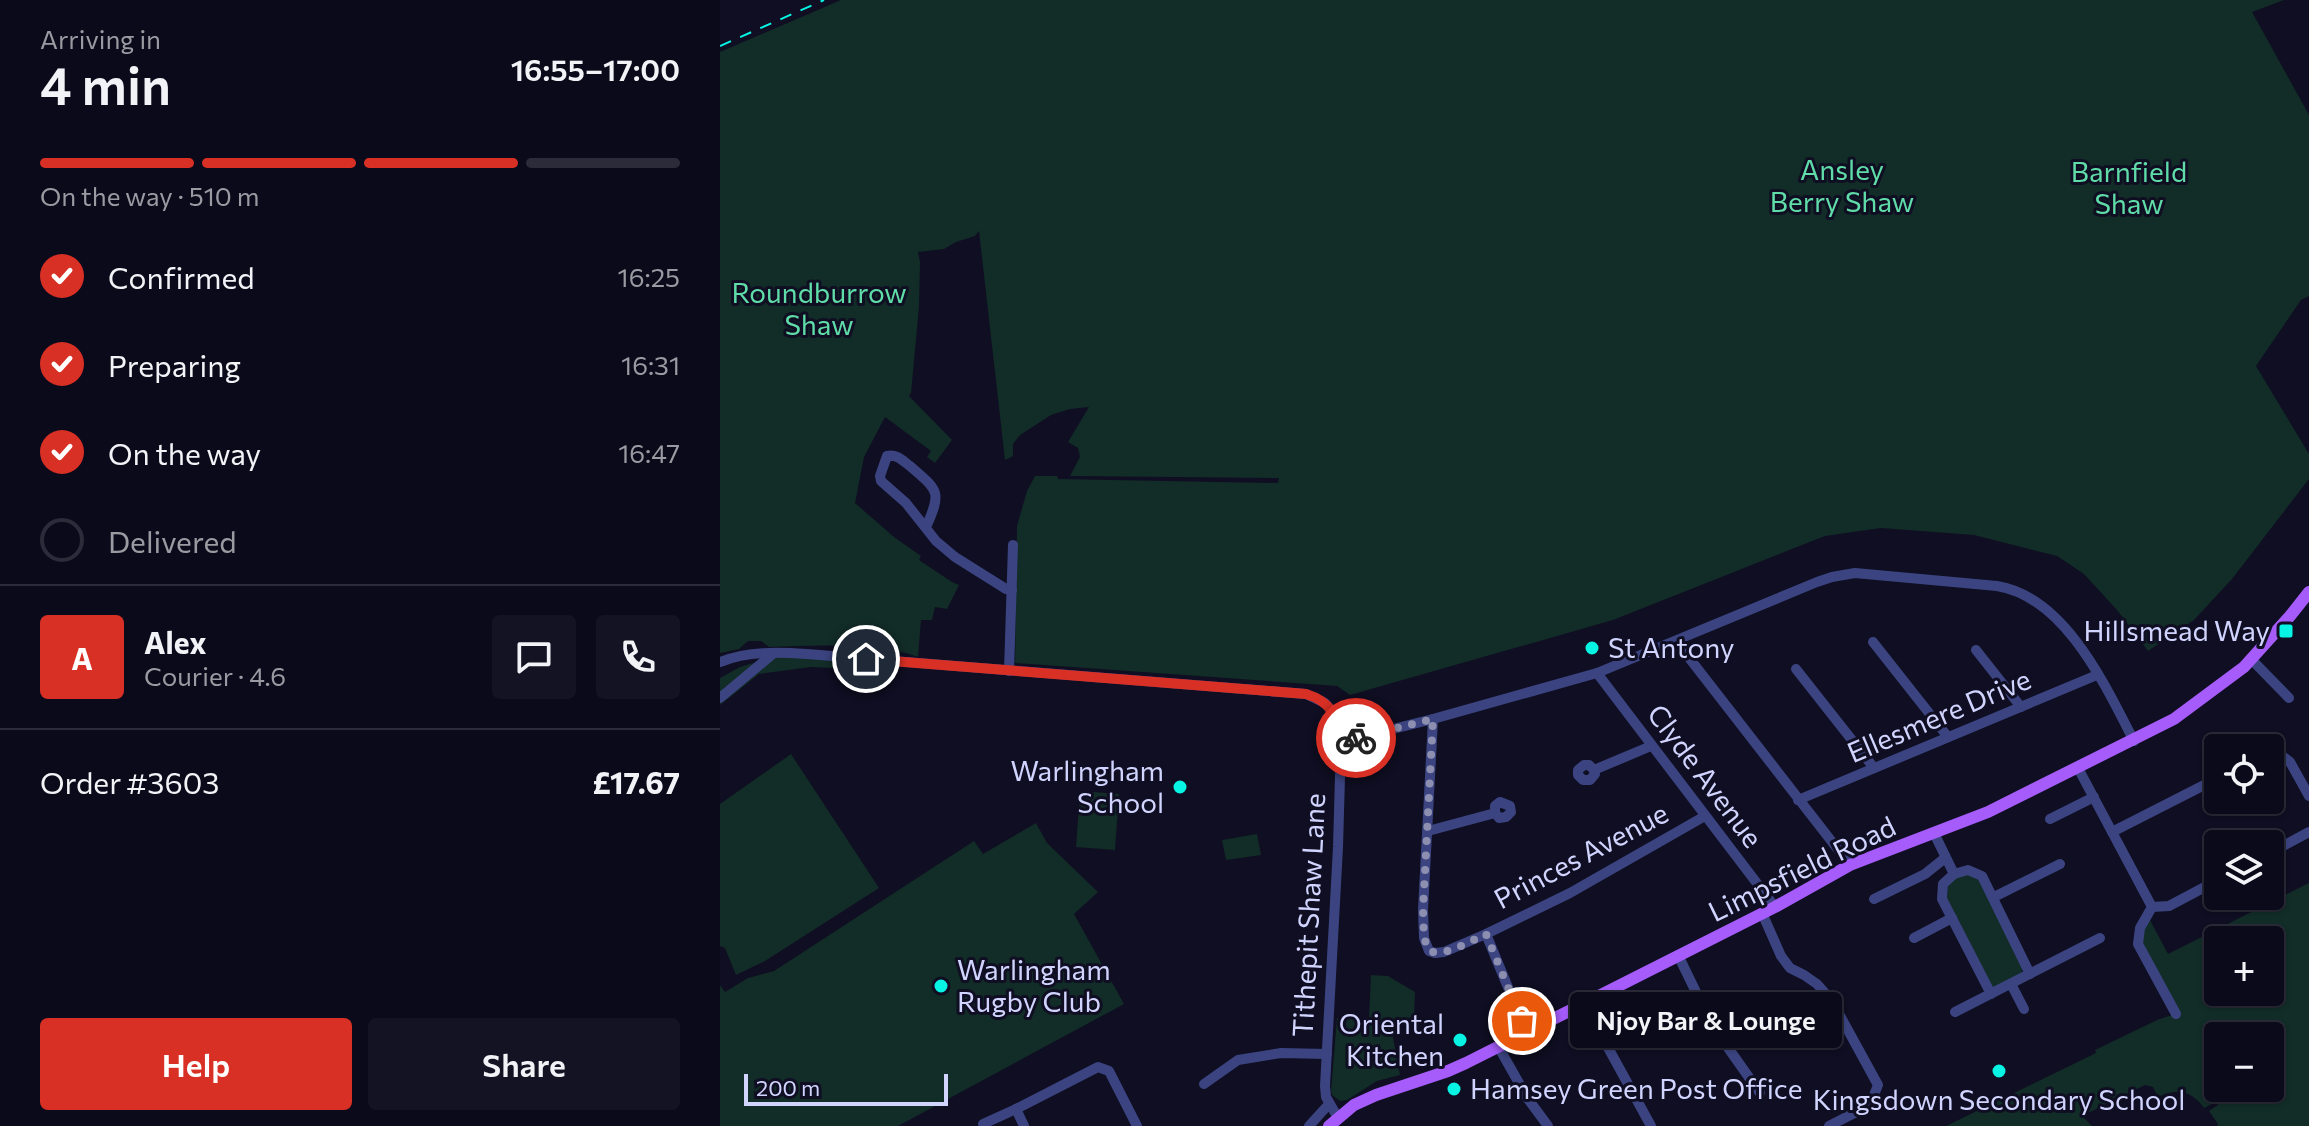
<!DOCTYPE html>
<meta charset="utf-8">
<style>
body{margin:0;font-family:Commissioner,sans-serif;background:#141323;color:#f1f3f6;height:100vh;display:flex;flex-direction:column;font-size:30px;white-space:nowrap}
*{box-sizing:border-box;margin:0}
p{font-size:26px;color:#9a9aa2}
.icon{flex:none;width:44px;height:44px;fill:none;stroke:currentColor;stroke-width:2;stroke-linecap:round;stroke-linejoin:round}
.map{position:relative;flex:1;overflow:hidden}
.details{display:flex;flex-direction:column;background:#0b0a1a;width:720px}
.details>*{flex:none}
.fabs{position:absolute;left:1484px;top:734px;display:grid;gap:16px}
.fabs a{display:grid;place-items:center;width:80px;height:80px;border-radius:8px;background:#0b0a1a;box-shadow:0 2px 6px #0004,0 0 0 2px #2b2b39;font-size:40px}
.scale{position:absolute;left:24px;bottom:20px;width:204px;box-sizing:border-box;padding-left:8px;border:4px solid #d1d4fe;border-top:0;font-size:22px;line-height:28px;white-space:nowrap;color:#d1d4fe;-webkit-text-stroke:6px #0f0e22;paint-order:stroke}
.pin{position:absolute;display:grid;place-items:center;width:68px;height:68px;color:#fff;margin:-34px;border:4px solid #fff;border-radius:50%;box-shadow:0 2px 8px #0007}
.courier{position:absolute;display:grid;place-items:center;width:80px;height:80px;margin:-40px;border:6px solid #d93025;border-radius:50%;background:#fff;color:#222;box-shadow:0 2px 10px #0007}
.bubble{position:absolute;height:56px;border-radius:8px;background:#0b0a1a;box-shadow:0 2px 6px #0004,0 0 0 2px #2b2b39;font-size:26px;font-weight:600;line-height:56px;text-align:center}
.headline em{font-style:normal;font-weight:600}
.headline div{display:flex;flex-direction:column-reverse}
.headline{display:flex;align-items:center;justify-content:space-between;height:136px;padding:0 40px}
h1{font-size:52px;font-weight:600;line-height:60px}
.bar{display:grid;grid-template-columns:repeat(4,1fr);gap:12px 8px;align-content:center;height:96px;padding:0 40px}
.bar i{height:10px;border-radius:6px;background:#2b2b39}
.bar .selected{background:#d93025}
.bar p{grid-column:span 4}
.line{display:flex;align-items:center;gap:20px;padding:0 40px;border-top:2px solid #2b2b39}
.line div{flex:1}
.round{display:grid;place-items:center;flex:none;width:84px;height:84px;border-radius:8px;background:#141323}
ol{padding:0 40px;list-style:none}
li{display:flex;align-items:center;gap:24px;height:88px}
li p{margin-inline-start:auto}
li .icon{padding:8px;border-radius:50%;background:#d93025;color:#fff;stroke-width:4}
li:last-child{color:#9a9aa2}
li i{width:44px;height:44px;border:4px solid #2b2b39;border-radius:50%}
.primary-button{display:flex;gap:16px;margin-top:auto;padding:16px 40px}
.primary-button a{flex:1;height:92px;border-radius:8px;background:#d93025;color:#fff;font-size:32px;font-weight:600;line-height:92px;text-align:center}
.primary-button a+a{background:#141323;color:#f1f3f6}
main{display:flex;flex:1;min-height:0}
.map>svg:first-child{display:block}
</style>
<main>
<section class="details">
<div class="headline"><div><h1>4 min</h1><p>Arriving in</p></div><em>16:55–17:00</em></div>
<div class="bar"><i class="selected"></i><i class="selected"></i><i class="selected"></i><i></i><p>On the way · 510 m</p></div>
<ol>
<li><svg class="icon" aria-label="check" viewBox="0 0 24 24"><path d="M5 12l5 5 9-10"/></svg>Confirmed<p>16:25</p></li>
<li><svg class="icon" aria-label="check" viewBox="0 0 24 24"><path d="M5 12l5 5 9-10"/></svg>Preparing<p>16:31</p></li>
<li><svg class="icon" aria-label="check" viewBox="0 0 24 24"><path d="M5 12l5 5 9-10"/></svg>On the way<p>16:47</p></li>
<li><i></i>Delivered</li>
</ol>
<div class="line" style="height:144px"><b class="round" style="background:#d93025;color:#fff">A</b><div><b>Alex</b><p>Courier · 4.6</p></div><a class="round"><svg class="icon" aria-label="chat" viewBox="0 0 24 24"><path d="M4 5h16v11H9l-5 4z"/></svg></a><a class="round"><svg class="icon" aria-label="phone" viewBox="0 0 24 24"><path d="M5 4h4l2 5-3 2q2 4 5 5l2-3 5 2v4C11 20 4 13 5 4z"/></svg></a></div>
<div class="line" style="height:104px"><div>Order #3603</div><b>£17.67</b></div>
<div class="primary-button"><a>Help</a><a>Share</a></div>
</section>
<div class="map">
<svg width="1589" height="1126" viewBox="0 0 1589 1126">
<rect width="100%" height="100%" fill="#0f0e22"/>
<g fill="#122c27" fill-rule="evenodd">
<path d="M121 0H1564L1532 12 1589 115V296L1581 300 1536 366 1589 454V479L1512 579 1474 620 1428 651 1397 610 1364 574 1337 556 1254 535 1161 528 1105 536 893 620 630 695 617 686 295 663 297 526 307 491 315 476H337L338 479 558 483 559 478 350 476 360 457 358 448 348 442 369 407 350 409 331 415 300 435 293 444V456L285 460 259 231 255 236 236 242 224 249 198 252 200 262 199 307 191 393 189 396 232 440 215 463 207 457 211 451 165 417 144 457 135 503 174 537 201 556 199 560 232 582 239 585 227 609 215 607 212 620H201L198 657C157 641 93 646 49 647L41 641H28L19 649 0 653V52Z"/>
<path d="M57 656 150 664V670L91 667 39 674 0 705V678L20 667Z"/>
<path d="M71 754 159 888 45 961 16 975 5 948 0 946V804Z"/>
<path d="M360 791 399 794 395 850 356 847Z"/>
<path d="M316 823 327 843 378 892 354 914 404 1004 178 1126H0V985L5 992 28 978 54 971 254 841 263 854Z"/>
<path d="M537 834 541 855 506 860 502 840Z"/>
<path d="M1247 874 1259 880 1302 966V974L1277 988 1271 987 1227 900 1228 886 1236 877Z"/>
<path d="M1589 883V1126H1497L1498 1124 1489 1111 1499 1104 1498 1101 1484 1108C1473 1091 1456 1088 1438 1097L1433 1087 1425 1085 1362 1116 1372 1126H1226L1376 1053 1375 1050 1437 1020 1458 1013 1421 944 1424 930 1430 920 1448 954ZM1498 940H1550V992H1498ZM1498 1036H1550V1088H1498Z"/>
<path d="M651 975 668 976 695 992 694 1018 670 1021 680 1075 657 1081 627 1100 620 1101 612 1095 611 1091 617 1018 649 1019Z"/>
</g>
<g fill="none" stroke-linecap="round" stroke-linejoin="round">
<g stroke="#3b4480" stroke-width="10">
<path d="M206 527C223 490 217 490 190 466 182 460 177 454 167 456L160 476 161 481 186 503 216 541 235 557 286 589 292 590"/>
<path d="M956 641 1130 865"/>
<path d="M1153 642 1228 737"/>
<path d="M1256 650 1301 707"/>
<path d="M1531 659 1569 698"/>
<path d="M0 662C28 651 58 652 87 654L586 694 605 703 614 713 618 722 621 742 618 847 605 1086 606 1097 618 1118"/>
<path d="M1076 669 1154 768"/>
<path d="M289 671 293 545"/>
<path d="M877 673 1055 907"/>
<path d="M0 698 54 653"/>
<path d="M713 719 703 910 704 938 709 951 715 953 724 952 766 934 850 893 985 816"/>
<path d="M621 742 713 719 877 673 1097 582 1112 577 1135 573 1277 586C1345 597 1385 685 1414 741"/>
<path d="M1550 753 1557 752 1570 762 1589 796"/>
<path d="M1358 768 1432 907 1449 906 1498 880"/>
<path d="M874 770 875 774 870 780H863L858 775V770L864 765H869L874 770 931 746"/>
<path d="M1078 800 1377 675"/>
<path d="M1330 819 1374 797"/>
<path d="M708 831 775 813 779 818 786 817 791 812 790 806 780 802 775 806V813"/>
<path d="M1392 832 1498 778"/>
<path d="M1214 833 1234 874 1248 870 1262 876 1310 974"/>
<path d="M1550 853 1589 832"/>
<path d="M1234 874 1223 884 1222 899 1271 994"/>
<path d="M1274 897 1340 864"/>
<path d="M1154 899 1205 874 1225 858"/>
<path d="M1432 907 1420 928 1418 944 1456 1014"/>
<path d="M1042 913 1061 956 1070 968 1084 975 1097 984 1112 1001 1158 1085 1150 1105 1109 1126"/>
<path d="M766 934 806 1031"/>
<path d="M1194 938 1232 918"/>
<path d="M958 955 992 1025 1040 1093"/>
<path d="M1291 984 1304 1009"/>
<path d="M863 1002 931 1126"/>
<path d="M1235 1012 1380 938"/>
<path d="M778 1046 808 1099 828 1126"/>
<path d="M484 1084 518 1060 561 1053 607 1054"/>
<path d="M263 1124 296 1109"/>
<path d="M304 1126 296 1109 378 1067 389 1071 417 1126"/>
<path d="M589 1126 609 1104"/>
</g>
<path stroke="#a55cfa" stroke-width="12" d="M609 1126 634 1105 656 1095 728 1071 746 1063 1055 907 1130 865 1268 812 1454 719 1524 667 1570 616 1589 592"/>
<path stroke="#07f4e5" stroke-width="2" stroke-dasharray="12 10" stroke-linecap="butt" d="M0 46 104 0"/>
</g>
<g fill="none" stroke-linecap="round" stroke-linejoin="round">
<path stroke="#8d8fb1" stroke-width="8" stroke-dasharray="0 14.4" d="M636 738 713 719 703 910 704 938 709 951C726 957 750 941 766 934L802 1021"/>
<path stroke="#d93025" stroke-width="10" d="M146 659 586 694C612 702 617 716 621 742L636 738"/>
</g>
<g fill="#07f4e5" stroke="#0f0e22" stroke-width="3">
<rect x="1558" y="623" width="16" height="16" rx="4"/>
<circle cx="872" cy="648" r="8"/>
<circle cx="460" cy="787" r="8"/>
<circle cx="221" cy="986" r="8"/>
<circle cx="740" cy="1040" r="8"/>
<circle cx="1279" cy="1071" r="8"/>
<circle cx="734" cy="1089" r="8"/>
</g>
<g text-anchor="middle" stroke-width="6" stroke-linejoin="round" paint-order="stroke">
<g font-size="28" fill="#5fdca8" stroke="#0f0e22">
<text x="1122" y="180">Ansley<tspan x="1122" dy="32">Berry Shaw</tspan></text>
<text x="1409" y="182">Barnfield<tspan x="1409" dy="32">Shaw</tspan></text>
<text x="99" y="303">Roundburrow<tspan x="99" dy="32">Shaw</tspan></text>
</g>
<g font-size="28" fill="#d1d4fe" stroke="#0f0e22" text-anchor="end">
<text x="1550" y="641">Hillsmead Way</text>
<text x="888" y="658" text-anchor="start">St Antony</text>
<text x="444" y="781">Warlingham<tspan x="444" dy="32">School</tspan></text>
<text x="237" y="980" text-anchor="start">Warlingham<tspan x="237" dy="32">Rugby Club</tspan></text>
<text x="724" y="1034">Oriental<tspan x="724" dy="32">Kitchen</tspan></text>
<text x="750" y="1099" text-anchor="start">Hamsey Green Post Office</text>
<text x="1279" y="1110" text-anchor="middle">Kingsdown Secondary School</text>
</g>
<g font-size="28" fill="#d1d4fe" stroke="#0f0e22">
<text transform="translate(1219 716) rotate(-23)" y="10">Ellesmere Drive</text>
<text transform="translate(985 776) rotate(53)" y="10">Clyde Avenue</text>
<text transform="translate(861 856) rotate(-28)" y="10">Princes Avenue</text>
<text transform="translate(1082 869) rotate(-26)" y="10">Limpsfield Road</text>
<text transform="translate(589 915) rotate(-87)" y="10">Tithepit Shaw Lane</text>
</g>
</g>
</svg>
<div class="fabs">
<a><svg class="icon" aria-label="locate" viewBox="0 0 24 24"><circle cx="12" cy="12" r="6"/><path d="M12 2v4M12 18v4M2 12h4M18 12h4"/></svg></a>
<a><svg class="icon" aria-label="layers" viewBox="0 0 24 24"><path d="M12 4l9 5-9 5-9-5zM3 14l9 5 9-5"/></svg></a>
<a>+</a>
<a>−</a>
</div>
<div class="scale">200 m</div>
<div class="pin" style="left:802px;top:1021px;background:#ea580c"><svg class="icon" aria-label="bag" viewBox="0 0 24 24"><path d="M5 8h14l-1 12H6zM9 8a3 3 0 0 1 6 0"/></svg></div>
<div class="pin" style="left:146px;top:659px;background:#1f2937"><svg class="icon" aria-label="home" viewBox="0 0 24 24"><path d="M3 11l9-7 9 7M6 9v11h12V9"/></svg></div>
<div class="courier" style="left:636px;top:738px"><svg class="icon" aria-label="bike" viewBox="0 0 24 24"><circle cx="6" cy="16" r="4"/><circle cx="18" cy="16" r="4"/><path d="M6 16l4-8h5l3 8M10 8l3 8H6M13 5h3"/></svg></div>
<div class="bubble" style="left:850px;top:992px;width:272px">Njoy Bar &amp; Lounge</div>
</div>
</main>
